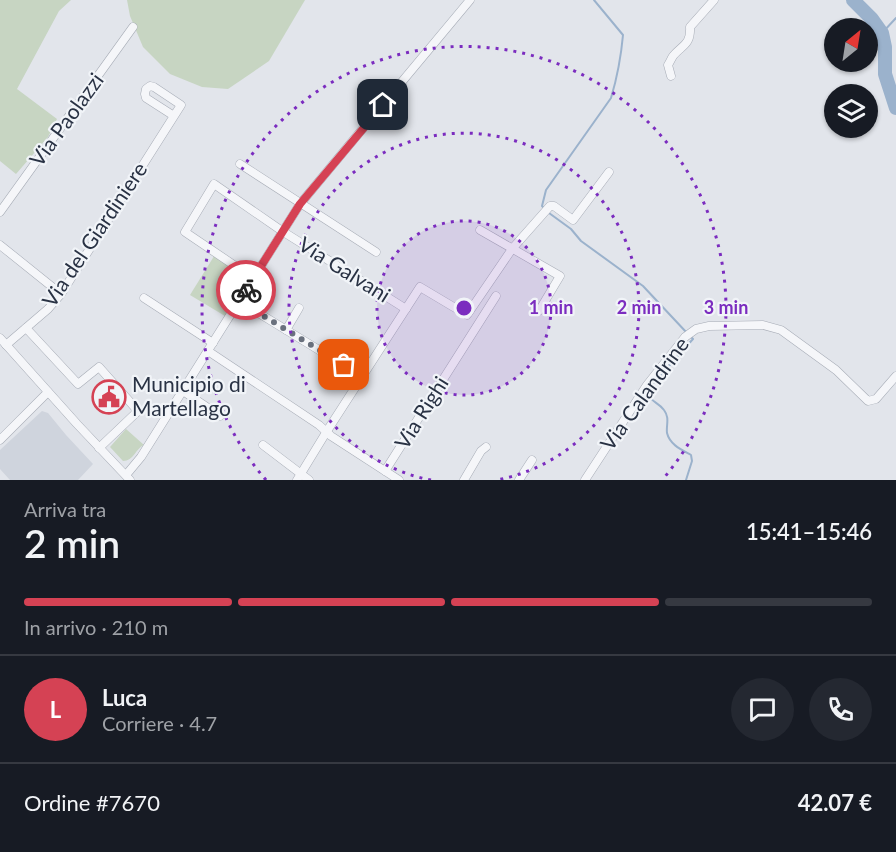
<!DOCTYPE html>
<html lang="it">
<meta charset="utf-8">
<style>
body{margin:0;font-family:Lato,sans-serif;background:#242831;color:#f1f3f6;height:100vh;display:flex;flex-direction:column;font-size:22px;white-space:nowrap}
*{box-sizing:border-box;margin:0}
p{font-size:20px;color:#9ea1a6}
.icon{flex:none;width:33px;height:33px;fill:none;stroke:currentColor;stroke-width:2;stroke-linecap:round;stroke-linejoin:round}
.map{position:relative;height:480px;overflow:hidden}
.sheet{display:flex;flex-direction:column;background:#171b24;flex:1}
.sheet>*{flex:none}
.needle{width:39px;rotate:30deg}
.controls{position:absolute;left:824px;top:18px;display:grid;gap:12px}
.controls a{display:grid;place-items:center;width:54px;height:54px;border-radius:50%;background:#171b24;box-shadow:0 2px 4px #0004;font-size:30px}
.pin{position:absolute;display:grid;place-items:center;width:51px;height:51px;color:#fff;margin:-26px;border-radius:12px;box-shadow:0 3px 9px #0006}
.courier{position:absolute;display:grid;place-items:center;width:60px;height:60px;margin:-30px;border:4px solid #d54254;border-radius:50%;background:#fff;color:#222;box-shadow:0 2px 8px #0007}
.head em{font-style:normal;font-weight:600}
.head div{display:flex;flex-direction:column-reverse}
.head{display:flex;align-items:center;justify-content:space-between;height:102px;padding:0 24px}
h1{font-size:39px;font-weight:600;line-height:45px}
.bar{display:grid;grid-template-columns:repeat(4,1fr);gap:9px 6px;align-content:center;height:72px;padding:0 24px}
.bar i{height:8px;border-radius:4px;background:#363941}
.bar .on{background:#d54254}
.bar p{grid-column:span 4}
.line{display:flex;align-items:center;gap:15px;padding:0 24px;border-top:2px solid #363941}
.line div{flex:1}
.round{display:grid;place-items:center;flex:none;width:63px;height:63px;border-radius:32px;background:#242831}
.map>svg:first-child{display:block}
</style>
<div class="map">
<svg width="896" height="480" viewBox="0 0 896 480">
<rect width="100%" height="100%" fill="#e2e5eb"/>
<path fill="#cfd4dd" d="M42 411 48 413 66 435 93 464 78 480H10L0 469V450Z"/>
<g fill="#c7d5c2">
<path d="M0 0H71L59 11 17 89 57 119 48 137 16 174 0 161Z"/>
<path d="M127 0H305L269 61 228 89 202 87 170 74 143 47 130 16Z"/>
<path d="M216 253 250 276 225 316 190 295Z"/>
<path d="M126 429 144 445C135 449 134 461 123 461L110 447Z"/>
</g>
<g fill="none" stroke-linecap="round" stroke-linejoin="round">
<g stroke="#9bb2cc" stroke-width="2">
<path d="M882 33 896 18"/>
<path d="M544 208 542 206 546 190 611 98C617 78 621 57 623 35L594 0"/>
<path d="M549 213 571 229 581 241 643 286 687 333"/>
<path d="M686 480 692 461 691 455C682 450 670 445 667 433 666 425 670 418 664 410 659 403 651 402 648 394L650 387 693 339 691 337"/>
</g>
<path stroke="#9bb2cc" stroke-width="14" d="M853 0 872 19 882 33 885 47V74L896 108"/>
<g stroke="#a7acb6" stroke-width="9">
<g id="minor">
<path d="M671 76 668 65C670 62 671 59 673 56 682 45 691 45 690 27L714 0"/>
<path d="M240 164 376 252"/>
<path d="M0 212 133 27"/>
<path d="M480 230 560 276 539 311"/>
<path d="M0 245 61 294"/>
<path d="M253 278 185 232 214 184 282 231 406 309"/>
<path d="M144 298 213 343"/>
<path d="M239 301 363 377"/>
<path d="M26 328 78 384 99 367 138 411 99 448"/>
<path d="M286 330 299 308"/>
<path d="M0 338 77 424 130 480"/>
<path d="M6 345 48 309 61 294 181 105 154 87 150 86 146 89 145 94 146 98 174 116"/>
<path d="M208 351 319 425 331 436 399 480"/>
<path d="M183 391 220 416"/>
<path d="M0 440 48 392"/>
<path d="M263 445 309 480"/>
<path d="M385 471 496 296"/>
<path d="M126 475 141 457 300 204 470 0"/>
<path d="M297 480 327 431 420 287 467 315 512 249 550 206H554L573 220 609 172"/>
<path d="M464 480 481 451 486 447"/>
<path d="M519 480 532 460"/>
<path d="M585 480 647 385 685 337 696 329 709 326 763 325 781 330 836 370 868 401 876 399 896 376"/>
</g>
</g>
<use href="#minor" stroke="#f5f6f9" stroke-width="8"/>
</g>
<g fill="none" stroke-linecap="round" stroke-linejoin="round">
<path stroke="#6a717e" stroke-width="6" stroke-dasharray="0 10.8" d="M246 290 239 301 344 365"/>
<path stroke="#d54254" stroke-width="8" d="M246 290 300 204 383 105"/>
</g>
<circle cx="464" cy="308" r="87" fill="#7b2cbf" fill-opacity=".12"/>
<g fill="none" stroke="#7b2cbf" stroke-width="3" stroke-dasharray="3 6">
<circle cx="464" cy="308" r="87"/>
<path d="M431 480A175 175 0 1 1 497 480"/>
<path d="M266 480A262 262 0 1 1 662 480"/>
</g>
<defs>
<g id="civic-ring" transform="scale(1.725)"><circle r="9.5" fill="#f1f4f8" stroke="#d54254" stroke-width="1.5"/><path d="M-.6-6.5H3V-4.5H.6V-3L4-1V1h2V6H-6V1h2V-1L-.6-3ZM-1.2 2.5V6h2.4V2.5Z" fill="#d54254"/></g>
</defs>
<g fill-rule="evenodd">
<use href="#civic-ring" x="109" y="397"/>
</g>
<g text-anchor="middle" stroke-width="4.5" stroke-linejoin="round" paint-order="stroke">
<g font-size="21" fill="#293244" stroke="#f1f4f8">
<text transform="translate(67 120) rotate(-54)" y="7">Via Paolazzi</text>
<text transform="translate(95 235) rotate(-56)" y="7">Via del Giardiniere</text>
<text transform="translate(344 270) rotate(32)" y="7">Via Galvani</text>
<text transform="translate(645 394) rotate(-54)" y="7">Via Calandrine</text>
<text transform="translate(422 413) rotate(-58)" y="7">Via Righi</text>
</g>
<g font-size="21" fill="#293244" stroke="#f1f4f8" text-anchor="start">
<text x="132" y="392">Municipio di<tspan x="132" dy="24">Martellago</tspan></text>
</g>
</g>
<circle cx="464" cy="308" r="9" fill="#7b2cbf" stroke="#f1f4f8" stroke-width="3"/>
<g font-size="18" text-anchor="middle" font-weight="bold" fill="#7b2cbf" stroke="#f1f4f8" stroke-width="4.5" stroke-linejoin="round" paint-order="stroke">
<text x="551" y="314">1 min</text>
<text x="639" y="314">2 min</text>
<text x="726" y="314">3 min</text>
</g>
</svg>
<div class="controls">
<a><svg class="needle" viewBox="-14 -14 28 28"><path d="M0-13l5 13h-10z" fill="#e53935"/><path d="M0 13l5-13h-10z" fill="#9ea1a6"/></svg></a>
<a><svg class="icon" aria-label="layers" viewBox="0 0 24 24"><path d="M12 4l9 5-9 5-9-5zM3 14l9 5 9-5"/></svg></a>
</div>
<div class="pin" style="left:344px;top:365px;background:#ea580c"><svg class="icon" aria-label="bag" viewBox="0 0 24 24"><path d="M5 8h14l-1 12H6zM9 8a3 3 0 0 1 6 0"/></svg></div>
<div class="pin" style="left:383px;top:105px;background:#1f2937"><svg class="icon" aria-label="home" viewBox="0 0 24 24"><path d="M3 11l9-7 9 7M6 9v11h12V9"/></svg></div>
<div class="courier" style="left:246px;top:290px"><svg class="icon" aria-label="bike" viewBox="0 0 24 24"><circle cx="6" cy="16" r="4"/><circle cx="18" cy="16" r="4"/><path d="M6 16l4-8h5l3 8M10 8l3 8H6M13 5h3"/></svg></div>
</div>
<section class="sheet">
<div class="head"><div><h1>2 min</h1><p>Arriva tra</p></div><em>15:41–15:46</em></div>
<div class="bar"><i class="on"></i><i class="on"></i><i class="on"></i><i></i><p>In arrivo · 210 m</p></div>
<div class="line" style="height:108px"><b class="round" style="background:#d54254;color:#fff">L</b><div><b>Luca</b><p>Corriere · 4.7</p></div><a class="round"><svg class="icon" aria-label="chat" viewBox="0 0 24 24"><path d="M4 5h16v11H9l-5 4z"/></svg></a><a class="round"><svg class="icon" aria-label="phone" viewBox="0 0 24 24"><path d="M5 4h4l2 5-3 2q2 4 5 5l2-3 5 2v4C11 20 4 13 5 4z"/></svg></a></div>
<div class="line" style="height:78px"><div>Ordine #7670</div><b>42.07 €</b></div>
</section>
